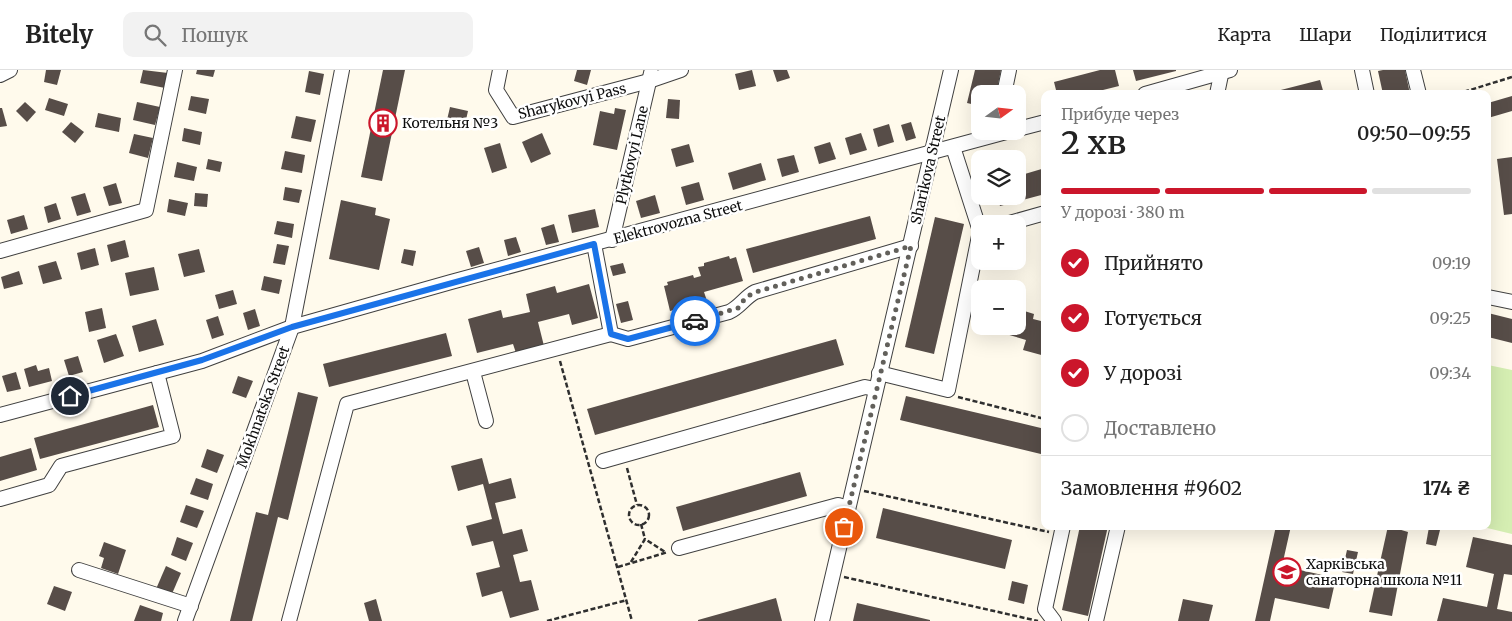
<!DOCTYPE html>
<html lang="uk">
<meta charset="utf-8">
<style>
body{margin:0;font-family:Merriweather,serif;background:#f2f2f2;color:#222;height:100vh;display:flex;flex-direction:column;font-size:19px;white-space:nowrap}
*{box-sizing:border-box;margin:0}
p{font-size:16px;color:#767676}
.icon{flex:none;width:28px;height:28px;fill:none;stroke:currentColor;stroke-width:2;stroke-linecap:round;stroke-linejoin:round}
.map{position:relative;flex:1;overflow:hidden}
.panel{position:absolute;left:1041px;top:20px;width:450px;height:440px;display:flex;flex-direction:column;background:#fff;border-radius:10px;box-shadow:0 5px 20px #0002}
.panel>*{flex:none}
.needle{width:32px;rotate:75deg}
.fabs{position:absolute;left:971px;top:15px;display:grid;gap:10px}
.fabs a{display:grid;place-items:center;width:55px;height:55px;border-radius:10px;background:#fff;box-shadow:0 5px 20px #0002;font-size:25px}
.pin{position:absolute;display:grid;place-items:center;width:42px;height:42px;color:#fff;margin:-21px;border:2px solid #fff;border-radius:50%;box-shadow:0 1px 5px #0007}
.courier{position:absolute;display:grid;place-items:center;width:50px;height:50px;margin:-25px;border:4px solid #1a73e8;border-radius:50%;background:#fff;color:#222;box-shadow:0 1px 6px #0007}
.headline em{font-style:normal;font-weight:600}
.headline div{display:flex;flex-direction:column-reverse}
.headline{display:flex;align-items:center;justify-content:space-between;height:85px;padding:0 20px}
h1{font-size:32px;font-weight:600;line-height:38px}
.bar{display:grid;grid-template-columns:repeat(4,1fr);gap:8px 5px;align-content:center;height:60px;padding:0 20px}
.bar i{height:6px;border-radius:4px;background:#e0e0e0}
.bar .on{background:#cb162b}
.bar p{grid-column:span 4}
.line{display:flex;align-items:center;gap:12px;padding:0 20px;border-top:1px solid #e0e0e0}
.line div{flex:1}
ol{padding:0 20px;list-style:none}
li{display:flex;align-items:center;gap:15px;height:55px}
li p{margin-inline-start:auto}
li .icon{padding:5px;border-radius:50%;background:#cb162b;color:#fff;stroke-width:4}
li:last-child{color:#767676}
li i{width:28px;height:28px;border:2px solid #e0e0e0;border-radius:50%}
header{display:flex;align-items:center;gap:30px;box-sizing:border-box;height:70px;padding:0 25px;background:#fff;border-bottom:1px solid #e0e0e0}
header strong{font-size:24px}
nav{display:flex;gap:28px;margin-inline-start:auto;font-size:18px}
.search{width:350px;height:45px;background:#f2f2f2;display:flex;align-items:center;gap:12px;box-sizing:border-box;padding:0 18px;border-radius:10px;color:#767676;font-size:19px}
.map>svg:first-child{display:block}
</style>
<header>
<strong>Bitely</strong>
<div class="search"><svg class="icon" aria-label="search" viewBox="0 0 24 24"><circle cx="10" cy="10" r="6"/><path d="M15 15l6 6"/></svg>Пошук</div>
<nav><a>Карта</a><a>Шари</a><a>Поділитися</a></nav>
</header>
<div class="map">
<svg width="1512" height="551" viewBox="0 0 1512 551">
<rect width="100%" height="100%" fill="#fffaec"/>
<path fill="#d5eeb2" d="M1488 295 1512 300V464L1479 456H1488Z"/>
<g fill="#574d48">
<path d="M46 0H61L57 15 44 12Z"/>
<path d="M143 0 168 3 165 18 140 13Z"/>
<path d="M197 0H215L213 7 196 4Z"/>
<path d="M383 0H405L382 111 361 107Z"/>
<path d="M577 0H591L587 15 574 11Z"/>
<path d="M752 0 756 16 739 20 735 4Z"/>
<path d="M773 0H787L790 8 777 12Z"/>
<path d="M975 0H1001L996 24H980V36L967 33Z"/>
<path d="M1100 0H1115L1119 16 1087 24H1057L1054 12Z"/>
<path d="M1133 0H1176V1L1136 11Z"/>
<path d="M1383 0H1405L1410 24H1383L1378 1Z"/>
<path d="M309 1 324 4 320 25 305 22Z"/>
<path d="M1320 10 1324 24H1269V23Z"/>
<path d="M191 26 209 29 206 44 188 40Z"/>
<path d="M1512 26V41L1488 48V33Z"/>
<path d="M49 28 68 34 64 46 45 40Z"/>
<path d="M668 29 680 30 679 49 666 48Z"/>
<path d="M25 32 36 42 27 52 16 41Z"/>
<path d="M137 32 160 37 155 55 133 50Z"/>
<path d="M450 37 468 41 465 54 447 50Z"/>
<path d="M0 38H2L7 56 0 57Z"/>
<path d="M615 38 626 40 617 80 593 75 600 41 614 44Z"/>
<path d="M98 43 121 48 119 62 95 57Z"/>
<path d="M296 46 316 50 311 72 291 68Z"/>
<path d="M71 52 84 62 75 73 62 62Z"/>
<path d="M911 52 916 68 906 71 901 55Z"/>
<path d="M889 54 894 72 878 77 873 59Z"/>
<path d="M184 58 202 62 200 75 182 71Z"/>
<path d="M542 63 551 84 531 93 522 72Z"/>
<path d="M861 63 867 80 850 85 845 68Z"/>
<path d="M134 64 153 68 148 88 129 83Z"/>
<path d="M830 72 836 89 819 94 814 77Z"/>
<path d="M500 73 507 98 492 103 484 78Z"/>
<path d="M689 74 694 92 676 97 671 79Z"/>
<path d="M285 81 305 85 302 103 281 99Z"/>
<path d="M794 85 799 102 782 107 777 89Z"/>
<path d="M1512 87V144L1504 145 1497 89Z"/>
<path d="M208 89 222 92 220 102 206 99Z"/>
<path d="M177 92 197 97 194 111 174 107Z"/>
<path d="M761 93 766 110 733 120 728 103Z"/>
<path d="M1045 98V124L1000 136 997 126H1018V106Z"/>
<path d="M699 112 704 130 686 135 681 117Z"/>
<path d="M116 113 122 133 109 136 103 117Z"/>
<path d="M285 117 302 120 299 133 283 130Z"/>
<path d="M85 123 91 142 77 146 71 127Z"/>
<path d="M195 123 208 124 207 137 194 136Z"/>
<path d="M655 125 660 143 641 148 636 131Z"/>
<path d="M169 129 188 133 185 146 167 142Z"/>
<path d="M341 130 376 138 375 145 390 149 379 200 329 189Z"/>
<path d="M56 133 61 149 48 153 44 137Z"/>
<path d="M595 139 599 157 572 163 568 145Z"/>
<path d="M24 145 28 159 11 164 7 150Z"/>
<path d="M870 146 876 169 753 203 746 179Z"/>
<path d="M935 147 964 154 934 284 905 277Z"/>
<path d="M277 151 294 154 292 168 274 164Z"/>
<path d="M554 154 559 172 546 175 541 158Z"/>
<path d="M516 167 521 182 508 186 504 170Z"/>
<path d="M125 170 129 187 111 192 107 175Z"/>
<path d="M277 174 289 176 285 195 273 193Z"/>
<path d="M479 177 484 193 471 197 466 181Z"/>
<path d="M95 178 99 195 81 200 77 183Z"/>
<path d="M199 179 205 202 184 207 178 184Z"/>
<path d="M404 179 416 181 413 196 401 193Z"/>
<path d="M729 186 730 189 736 187 743 211 704 222 707 231 670 241 664 216 668 215 667 212 693 205 694 208 701 206 698 197 704 196V193Z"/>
<path d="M56 191 62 209 43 214 38 196Z"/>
<path d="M623 193 626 203 613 206 610 196Z"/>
<path d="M154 197 159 220 130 226 125 203Z"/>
<path d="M19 201 23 214 4 219 1 207Z"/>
<path d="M264 206 282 210 279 224 261 220Z"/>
<path d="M589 214 598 248 572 255 569 244 538 252 544 276 516 283 513 274 477 283 468 249 501 240 503 248 530 242 526 224 555 216 557 223Z"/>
<path d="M233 220 237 234 219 239 215 225Z"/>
<path d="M628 231 633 250 621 253 616 234Z"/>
<path d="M102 238 106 258 89 262 85 242Z"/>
<path d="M255 239 260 256 248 260 243 243Z"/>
<path d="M1018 239 1034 244 1033 249 1045 252V286L1023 280 1026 270 1006 264 1008 256H1018Z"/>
<path d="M1488 243 1512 249V273L1488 267Z"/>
<path d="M218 246 224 265 212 269 206 250Z"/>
<path d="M156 249 164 275 139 282 132 256Z"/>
<path d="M446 263 452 286 329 317 323 294Z"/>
<path d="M116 264 124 286 104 293 97 270Z"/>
<path d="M836 269 844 295 595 365 587 339Z"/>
<path d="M78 286 83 302 69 306 64 290Z"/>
<path d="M36 295 38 301 49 298 52 311 29 317 24 299Z"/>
<path d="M16 302 21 319 7 322 2 306Z"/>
<path d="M238 306 253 311 246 328 232 323Z"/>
<path d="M298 322 318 327 288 450 278 447 252 551H230L256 442 268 445Z"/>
<path d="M906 326 1045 359V385L900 350Z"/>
<path d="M153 335 159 357 40 389 34 368Z"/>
<path d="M31 378 37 400 0 411V387Z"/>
<path d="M207 379 224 385 217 403 201 397Z"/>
<path d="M482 388 489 414 511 408 516 428 495 433 503 464 522 459 528 481 513 485 520 512 531 510 539 540 510 548 502 521 482 527 476 503 500 497 493 471 472 476 466 456 492 449 483 414 458 421 451 396Z"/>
<path d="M800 402 807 426 683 461 676 437Z"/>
<path d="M196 408 213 414 208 430 190 424Z"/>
<path d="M186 435 204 441 197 458 180 452Z"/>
<path d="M883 438 1012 470 1005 499 876 468Z"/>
<path d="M1080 456H1108L1088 546 1062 540Z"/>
<path d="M1276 456H1291L1282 496 1336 508 1329 539 1275 528 1270 551H1255Z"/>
<path d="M1388 456 1408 462 1392 546 1369 542Z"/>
<path d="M1429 457 1440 460 1436 476 1426 474Z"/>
<path d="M177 467 193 473 186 491 171 485Z"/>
<path d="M1473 467 1512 475V505L1504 504 1497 539 1512 542V551H1437L1443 528 1487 537 1494 504 1466 497Z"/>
<path d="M104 472 126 480 118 504 101 498 104 488 99 486Z"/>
<path d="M1347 480 1358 482 1353 504 1342 502Z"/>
<path d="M166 496 181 503 171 526 156 519Z"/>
<path d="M1012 511 1028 515 1024 534 1008 530Z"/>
<path d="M54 516 72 522 65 541 47 534Z"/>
<path d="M776 528 782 551H698V550Z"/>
<path d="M376 529 382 551H369L364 533Z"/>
<path d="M1183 529 1213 535 1209 551H1178Z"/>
<path d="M857 533 930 550V551H853Z"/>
<path d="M140 535 163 543 161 551H134Z"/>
</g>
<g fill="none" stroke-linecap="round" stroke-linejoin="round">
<g stroke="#404040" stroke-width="16">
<g id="minor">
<path d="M500 0 496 20 513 47 649 11 681 0"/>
<path d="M1362 0 1367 24"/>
<path d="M1413 0 1419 24"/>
<path d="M0 5 10 0"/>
<path d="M1004 24 1009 0"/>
<path d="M1145 24 1230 0"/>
<path d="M1217 24 1222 0"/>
<path d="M1018 59 1045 52"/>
<path d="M1006 154 1045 143"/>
<path d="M612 170 651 3"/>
<path d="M594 174 611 264 628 269 729 242C740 237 745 227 755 222L911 176"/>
<path d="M0 181 146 140 175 0"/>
<path d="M1488 227 1512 232"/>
<path d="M473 302 486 351"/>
<path d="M879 303 948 320 980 161 953 77"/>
<path d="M0 345 202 291 292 257 451 212 1010 61"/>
<path d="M603 391 865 317 875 319"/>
<path d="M0 429 49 415 61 396 173 366 157 303"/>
<path d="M679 478 838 435 848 438"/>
<path d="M79 500 191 536"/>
<path d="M185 551 292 257 342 0"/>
<path d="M289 551 347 334 611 264"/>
<path d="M822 551 951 0"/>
<path d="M1054 551 1045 539 1063 456"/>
<path d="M1096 551 1118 456"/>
</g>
</g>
<g stroke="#2f2f2f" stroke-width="2.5" stroke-dasharray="5 2.5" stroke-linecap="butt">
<path d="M1457 24 1512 7"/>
<path d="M560 291 632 551"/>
<path d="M958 327 1045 349"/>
<path d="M627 398 637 435"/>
<path d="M864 421 1049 462"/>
<circle cx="639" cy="445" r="10"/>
<path d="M641 454 645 469"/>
<path d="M631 492 645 469 665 482"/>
<path d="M618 497 668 482"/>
<path d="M844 507 1038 551"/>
<path d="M547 551 627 530"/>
</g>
<use href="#minor" stroke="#fff" stroke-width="14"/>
</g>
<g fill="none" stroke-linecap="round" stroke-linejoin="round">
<path stroke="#62605b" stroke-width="5" stroke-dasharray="0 9" d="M695 251 738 238 746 227 756 222 911 176 844 457"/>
<path stroke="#1a73e8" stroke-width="6" d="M70 326 202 290 292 257 594 174 611 264 628 269 695 251"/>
</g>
<defs>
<g id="building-ring" transform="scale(1.4375)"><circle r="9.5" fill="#fff" stroke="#cb162b" stroke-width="1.5"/><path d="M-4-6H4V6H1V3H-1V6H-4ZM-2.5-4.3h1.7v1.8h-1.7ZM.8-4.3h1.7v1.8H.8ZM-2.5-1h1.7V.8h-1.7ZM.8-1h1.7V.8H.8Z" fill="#cb162b"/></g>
<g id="school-ring" transform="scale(1.4375)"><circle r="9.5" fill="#fff" stroke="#cb162b" stroke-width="1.5"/><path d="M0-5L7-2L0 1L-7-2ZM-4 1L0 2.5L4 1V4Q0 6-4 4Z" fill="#cb162b"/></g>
</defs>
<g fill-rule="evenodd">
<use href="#building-ring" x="383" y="53"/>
<use href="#school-ring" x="1287" y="502"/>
</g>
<g text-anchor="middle" stroke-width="5" stroke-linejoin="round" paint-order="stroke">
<g font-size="14" fill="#0d0d0d" stroke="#fff">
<text transform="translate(572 31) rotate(-14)" y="5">Sharykovyi Pass</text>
<text transform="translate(632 85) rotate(-77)" y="5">Plytkovyi Lane</text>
<text transform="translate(928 100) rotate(-77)" y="5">Sharikova Street</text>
<text transform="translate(678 152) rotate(-15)" y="5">Elektrovozna Street</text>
<text transform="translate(263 337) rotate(-70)" y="5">Mokhnatska Street</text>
</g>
<g font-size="14" fill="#0d0d0d" stroke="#fff" text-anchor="start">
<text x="402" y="58">Котельня №3</text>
<text x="1306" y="499">Харківська<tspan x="1306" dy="16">санаторна школа №11</tspan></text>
</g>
</g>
</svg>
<div class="fabs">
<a><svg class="needle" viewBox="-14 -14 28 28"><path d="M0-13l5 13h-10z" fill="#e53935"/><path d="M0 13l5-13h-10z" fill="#767676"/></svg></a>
<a><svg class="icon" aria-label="layers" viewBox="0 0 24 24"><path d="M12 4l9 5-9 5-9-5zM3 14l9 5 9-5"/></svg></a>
<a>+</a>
<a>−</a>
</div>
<div class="pin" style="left:844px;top:457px;background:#ea580c"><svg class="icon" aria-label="bag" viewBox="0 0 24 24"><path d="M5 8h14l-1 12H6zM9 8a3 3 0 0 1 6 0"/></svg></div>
<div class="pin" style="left:70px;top:326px;background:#1f2937"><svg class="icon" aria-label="home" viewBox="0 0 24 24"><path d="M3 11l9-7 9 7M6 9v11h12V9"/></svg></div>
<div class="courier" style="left:695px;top:251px"><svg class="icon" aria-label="car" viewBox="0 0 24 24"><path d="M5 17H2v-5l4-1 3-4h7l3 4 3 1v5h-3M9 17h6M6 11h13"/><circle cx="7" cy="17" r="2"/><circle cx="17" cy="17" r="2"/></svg></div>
<section class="panel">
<div class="headline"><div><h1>2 хв</h1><p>Прибуде через</p></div><em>09:50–09:55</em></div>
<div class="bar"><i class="on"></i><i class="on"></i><i class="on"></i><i></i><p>У дорозі · 380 m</p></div>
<ol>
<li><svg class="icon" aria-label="check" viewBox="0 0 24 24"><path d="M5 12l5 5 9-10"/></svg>Прийнято<p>09:19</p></li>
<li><svg class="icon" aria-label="check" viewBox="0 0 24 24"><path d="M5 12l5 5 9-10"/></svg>Готується<p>09:25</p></li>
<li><svg class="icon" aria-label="check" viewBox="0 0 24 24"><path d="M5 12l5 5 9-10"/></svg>У дорозі<p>09:34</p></li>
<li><i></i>Доставлено</li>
</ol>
<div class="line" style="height:65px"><div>Замовлення #9602</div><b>174 ₴</b></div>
</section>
</div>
